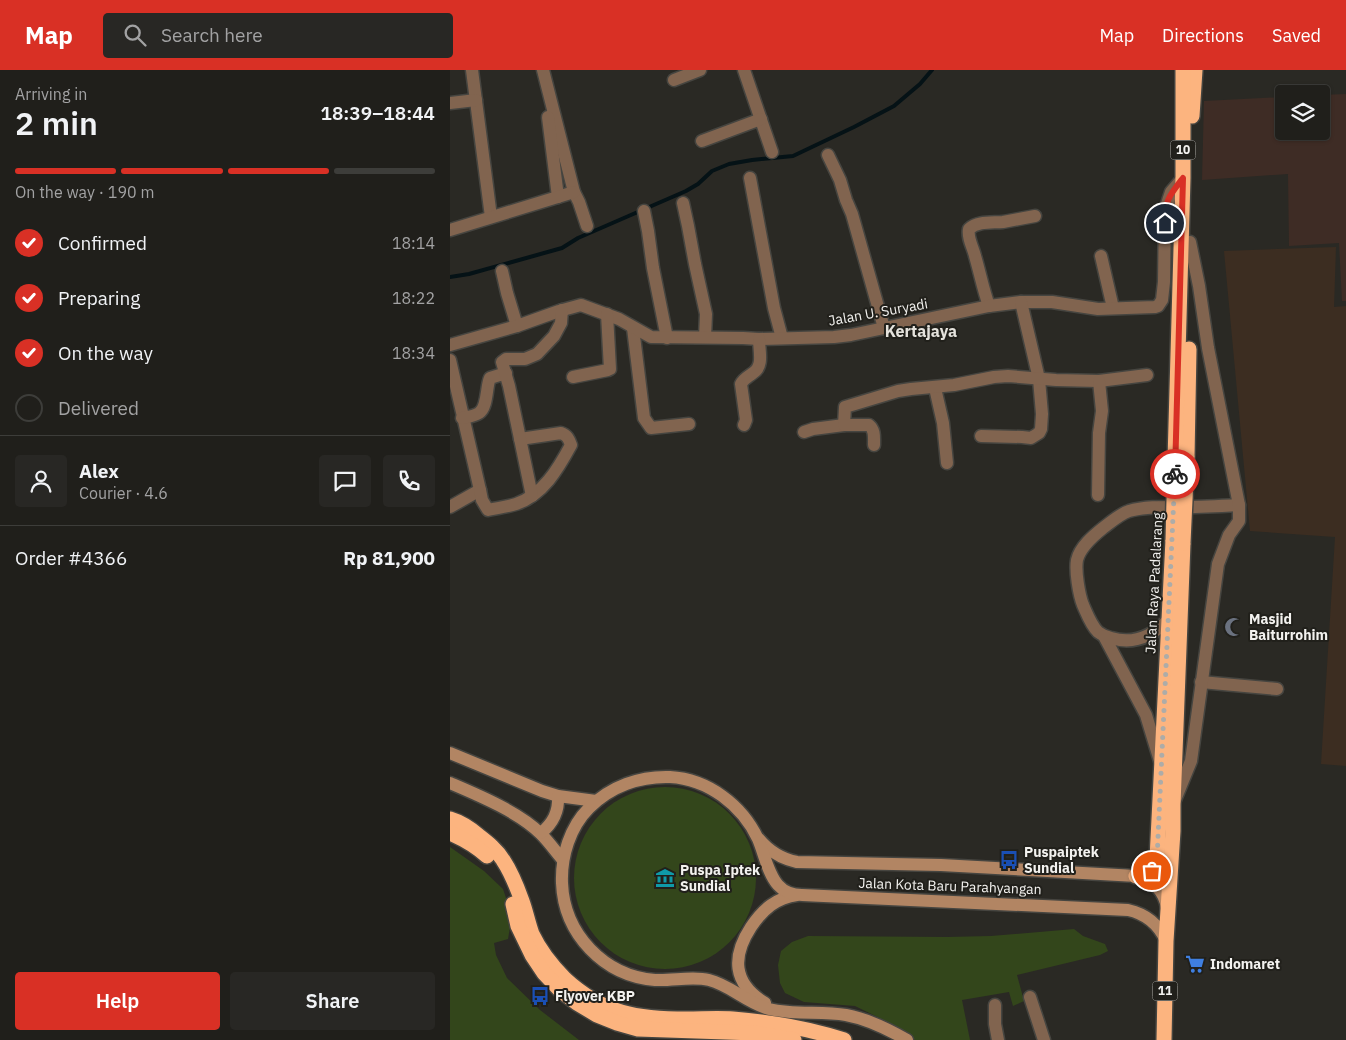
<!DOCTYPE html>
<meta charset="utf-8">
<style>
body{margin:0;font-family:"IBM Plex Sans",sans-serif;background:#282724;color:#f1f3f6;height:100vh;display:flex;flex-direction:column;font-size:19px;white-space:nowrap}
*{box-sizing:border-box;margin:0}
p{font-size:16px;color:#a2a2a3}
.icon{flex:none;width:28px;height:28px;fill:none;stroke:currentColor;stroke-width:2;stroke-linecap:round;stroke-linejoin:round}
.map{position:relative;flex:1;overflow:hidden}
.panel{display:flex;flex-direction:column;background:#201f1b;width:450px}
.panel>*{flex:none}
.controls{position:absolute;left:825px;top:15px;display:grid;gap:10px}
.controls a{display:grid;place-items:center;width:55px;height:55px;border-radius:5px;background:#201f1b;box-shadow:0 1px 4px #0004,0 0 0 1px #3d3d3a;font-size:25px}
.pin{position:absolute;display:grid;place-items:center;width:42px;height:42px;color:#fff;margin:-21px;border:2px solid #fff;border-radius:50%;box-shadow:0 1px 5px #0007}
.courier{position:absolute;display:grid;place-items:center;width:50px;height:50px;margin:-25px;border:4px solid #d93025;border-radius:50%;background:#fff;color:#222;box-shadow:0 1px 6px #0007}
.summary em{font-style:normal;font-weight:600}
.summary div{display:flex;flex-direction:column-reverse}
.summary{display:flex;align-items:center;justify-content:space-between;height:85px;padding:0 15px}
h1{font-size:32px;font-weight:600;line-height:38px}
.bar{display:grid;grid-template-columns:repeat(4,1fr);gap:8px 5px;align-content:center;height:60px;padding:0 15px}
.bar i{height:6px;border-radius:4px;background:#3d3d3a}
.bar .current{background:#d93025}
.bar p{grid-column:span 4}
.line{display:flex;align-items:center;gap:12px;padding:0 15px;border-top:1px solid #3d3d3a}
.line div{flex:1}
.round{display:grid;place-items:center;flex:none;width:52px;height:52px;border-radius:5px;background:#282724}
ol{padding:0 15px;list-style:none}
li{display:flex;align-items:center;gap:15px;height:55px}
li p{margin-inline-start:auto}
li .icon{padding:5px;border-radius:50%;background:#d93025;color:#fff;stroke-width:4}
li:last-child{color:#a2a2a3}
li i{width:28px;height:28px;border:2px solid #3d3d3a;border-radius:50%}
.cta{display:flex;gap:10px;margin-top:auto;padding:10px 15px}
.cta a{flex:1;height:58px;border-radius:5px;background:#d93025;color:#fff;font-size:20px;font-weight:600;line-height:58px;text-align:center}
.cta a+a{background:#282724;color:#f1f3f6}
header{display:flex;align-items:center;gap:30px;box-sizing:border-box;height:70px;padding:0 25px;background:#d93025;color:#fff}
header strong{font-size:24px}
nav{display:flex;gap:28px;margin-inline-start:auto;font-size:18px}
.search{width:350px;height:45px;background:#282724;display:flex;align-items:center;gap:12px;box-sizing:border-box;padding:0 18px;border-radius:5px;color:#a2a2a3;font-size:19px}
main{display:flex;flex:1;min-height:0}
.map>svg:first-child{display:block}
</style>
<header>
<strong>Map</strong>
<div class="search"><svg class="icon" aria-label="search" viewBox="0 0 24 24"><circle cx="10" cy="10" r="6"/><path d="M15 15l6 6"/></svg>Search here</div>
<nav><a>Map</a><a>Directions</a><a>Saved</a></nav>
</header>
<main>
<section class="panel">
<div class="summary"><div><h1>2 min</h1><p>Arriving in</p></div><em>18:39–18:44</em></div>
<div class="bar"><i class="current"></i><i class="current"></i><i class="current"></i><i></i><p>On the way · 190 m</p></div>
<ol>
<li><svg class="icon" aria-label="check" viewBox="0 0 24 24"><path d="M5 12l5 5 9-10"/></svg>Confirmed<p>18:14</p></li>
<li><svg class="icon" aria-label="check" viewBox="0 0 24 24"><path d="M5 12l5 5 9-10"/></svg>Preparing<p>18:22</p></li>
<li><svg class="icon" aria-label="check" viewBox="0 0 24 24"><path d="M5 12l5 5 9-10"/></svg>On the way<p>18:34</p></li>
<li><i></i>Delivered</li>
</ol>
<div class="line" style="height:90px"><a class="round"><svg class="icon" aria-label="person" viewBox="0 0 24 24"><circle cx="12" cy="8" r="4"/><path d="M4 21q1-7 8-7t8 7"/></svg></a><div><b>Alex</b><p>Courier · 4.6</p></div><a class="round"><svg class="icon" aria-label="chat" viewBox="0 0 24 24"><path d="M4 5h16v11H9l-5 4z"/></svg></a><a class="round"><svg class="icon" aria-label="phone" viewBox="0 0 24 24"><path d="M5 4h4l2 5-3 2q2 4 5 5l2-3 5 2v4C11 20 4 13 5 4z"/></svg></a></div>
<div class="line" style="height:65px"><div>Order #4366</div><b>Rp 81,900</b></div>
<div class="cta"><a>Help</a><a>Share</a></div>
</section>
<div class="map">
<svg width="896" height="970" viewBox="0 0 896 970">
<rect width="100%" height="100%" fill="#2a2924"/>
<path fill="#3e2c25" d="M896 24V231H892L889 173 839 176 838 104 752 110 754 31 834 27V61H871V25Z"/>
<path fill="#3c2d21" d="M886 177 884 237 896 236V696L871 694 885 467 800 461 774 181Z"/>
<g fill="#33461b">
<circle cx="215" cy="808" r="91"/>
<path d="M0 777 34 801 53 819 62 846 58 869 44 873 46 885 57 908 90 940 129 970H0Z"/>
<path d="M624 859 633 866 655 874 658 881 650 885 567 905 574 931 563 936 559 922 512 930 520 970H465L446 956 405 936 354 932 335 923 330 913 328 895 331 881 342 872 358 866 497 867 541 866Z"/>
</g>
<g fill="none" stroke-linecap="round" stroke-linejoin="round">
<path stroke="#051216" stroke-width="4" d="M0 207 19 204 112 178 128 168 236 121 248 114 262 101 279 94 302 90 343 86 404 57 444 36 470 14 482 0"/>
<g stroke="#464540" stroke-width="15">
<g id="street">
<path d="M22 0 41 147"/>
<path d="M93 0 124 122 129 132 137 156"/>
<path d="M294 0 322 82"/>
<path d="M224 10 250 0"/>
<path d="M0 33 26 30"/>
<path d="M98 47 108 127"/>
<path d="M252 71 311 49"/>
<path d="M378 85 390 110 396 130 402 144 434 258"/>
<path d="M300 108 324 238 332 268"/>
<path d="M233 133 238 156 245 194 256 244 255 267"/>
<path d="M194 141 198 161 203 198 217 268"/>
<path d="M0 160 124 122"/>
<path d="M651 186 663 238"/>
<path d="M52 201 57 223 67 256"/>
<path d="M539 236C533 219 530 203 525 186 523 177 517 168 519 159 528 151 541 153 553 152 564 150 574 148 585 146"/>
<path d="M183 258 194 348 201 358 239 354"/>
<path d="M0 275 67 256 109 241 131 235 169 249 201 267 293 268 309 269 384 267 401 265 539 236 571 232H602L648 239 705 237 708 236 712 230 714 212 715 140 721 122 733 108"/>
<path d="M0 290 30 420 0 437"/>
<path d="M123 307 158 300 160 299 157 244"/>
<path d="M485 318 493 353 497 393"/>
<path d="M12 348C17 347 25 346 29 343 38 337 36 316 40 308L56 303"/>
<path d="M294 355 296 350 291 314C294 308 298 307 303 303 314 296 309 281 309 269"/>
<path d="M354 362 363 359 394 355"/>
<path d="M531 366 572 367 581 368 589 363 591 359 592 344 589 309 571 232"/>
<path d="M424 375C424 367 425 360 419 355H394L395 337 448 321 461 319 504 315 544 307 558 306 606 310 649 311 697 305"/>
<path d="M30 420 32 430 38 440C47 438 57 437 66 434 93 425 108 399 121 375 119 369 117 365 111 363L70 369"/>
<path d="M648 425 649 363 652 341 649 311"/>
<path d="M82 426 59 316 52 292 56 289H75L87 284 104 266 111 253 112 240"/>
<path d="M719 549C703 566 684 575 661 568 656 567 652 565 648 562 641 555 637 544 633 535 629 525 625 501 627 490 630 477 643 466 653 458 661 452 670 444 679 441 696 436 717 437 735 437 753 437 771 436 789 435"/>
<path d="M654 566 696 645 710 691"/>
<path d="M751 612 827 619"/>
<path d="M725 730 741 691 768 494 779 465 789 451V435L758 278 749 216 740 172"/>
<path d="M580 927 594 970"/>
<path d="M545 935V954L548 970"/>
</g>
</g>
<g stroke="#464540" stroke-width="15">
<g id="secondary">
<path d="M0 683 92 721 108 726 146 731"/>
<path d="M0 713C28 725 69 742 91 764 99 772 106 782 113 790"/>
<path d="M91 763C103 753 109 742 108 726"/>
<path d="M309 769C319 781 332 789 347 792L491 795 686 806C703 810 714 820 717 838"/>
<path d="M315 933C282 913 282 886 301 857 313 839 326 828 347 825"/>
<path d="M457 970C438 959 418 949 396 945 370 941 344 945 319 939 297 933 280 915 259 910 242 906 223 911 205 910 154 906 114 864 112 813 111 786 120 757 139 738 161 716 190 706 220 707 258 709 292 735 308 769 314 783 318 804 328 815 335 823 343 825 352 825L678 840C696 844 709 855 716 871"/>
</g>
</g>
<g stroke="#464540" stroke-width="18">
<g id="highway">
<path d="M742 46 745 0"/>
<path d="M737 387 739 279"/>
<path d="M725 390 733 108V0"/>
<path d="M0 749C10 752 21 759 29 766 38 773 47 780 53 790 61 802 67 817 72 831 76 842 78 853 82 864 90 881 102 896 115 909 153 944 188 949 237 949 252 949 268 948 283 949 321 952 357 958 394 970"/>
<path d="M0 763C14 769 25 775 37 786"/>
<path d="M686 806C697 804 705 801 707 789L723 470"/>
<path d="M63 834 68 856 82 885 94 903 110 920 127 933 147 945 167 953 188 959 305 963 344 970"/>
<path d="M714 970 716 871 723 761V735L733 473"/>
</g>
</g>
<use href="#street" stroke="#81644f" stroke-width="12"/>
<use href="#secondary" stroke="#b28563" stroke-width="12"/>
<use href="#highway" stroke="#fcb47f" stroke-width="15"/>
<g stroke="#464540" stroke-width="18" stroke-linecap="butt">
<g id="highway-bridge">
<path d="M723 470 725 390"/>
<path d="M733 473 737 387"/>
</g>
</g>
<use href="#highway-bridge" stroke="#fcb47f" stroke-width="15"/>
</g>
<g fill="none" stroke-linecap="round" stroke-linejoin="round">
<path stroke="#adaca8" stroke-width="5" stroke-dasharray="0 9" d="M702 801 705 797 707 789 725 404"/>
<path stroke="#d93025" stroke-width="6" d="M715 153C715 130 719 126 733 108L725 404"/>
</g>
<defs>
<g id="mosque-bare" transform="scale(1.5)"><path d="M3.5-4.9A6 6 0 1 0 3.5 4.9A5 5 0 1 1 3.5-4.9Z" fill="#6b7280" stroke="#21201b" stroke-width="2.5" paint-order="stroke"/></g>
<g id="bus-bare" transform="scale(1.5)"><path d="M-5-6H5V4H4V6H2V4H-2V6H-4V4H-5ZM-3.5-4V0h7V-4ZM-3.5 1.2v1.5H-2V1.2ZM2 1.2v1.5H3.5V1.2Z" fill="#1a4fb4" stroke="#21201b" stroke-width="2.5" paint-order="stroke"/></g>
<g id="museum-bare" transform="scale(1.5)"><path d="M0-6L6-3V-2H-6V-3ZM-5-1h2V3h-2ZM-1-1h2V3h-2ZM3-1h2V3H3ZM-6 4H6V6H-6Z" fill="#0f9aa8" stroke="#21201b" stroke-width="2.5" paint-order="stroke"/></g>
<g id="supermarket-bare" transform="scale(1.5)"><path d="M-6-5.5h2.5l.6 2H6L4.5 2H-2.5L-4.4-4H-6ZM-1.5 3.2a1.3 1.3 0 1 0 .1 0ZM3 3.2a1.3 1.3 0 1 0 .1 0Z" fill="#3f7fe0" stroke="#21201b" stroke-width="2.5" paint-order="stroke"/></g>
</defs>
<g fill-rule="evenodd">
<use href="#mosque-bare" x="784" y="557"/>
<use href="#bus-bare" x="559" y="790"/>
<use href="#museum-bare" x="215" y="808"/>
<use href="#supermarket-bare" x="745" y="894"/>
<use href="#bus-bare" x="90" y="926"/>
</g>
<g text-anchor="middle" stroke-width="4" stroke-linejoin="round" paint-order="stroke">
<g fill="#21201b" stroke="#b4b3af" stroke-width="1">
<rect x="720.5" y="70.5" width="25" height="19" rx="4"/>
<rect x="702.5" y="911.5" width="25" height="19" rx="4"/>
</g>
<g font-size="12" font-weight="bold" fill="#f3f2ef">
<text x="733" y="84">10</text>
<text x="715" y="925">11</text>
</g>
<g font-size="14" fill="#f3f2ef" stroke="#21201b">
<text transform="translate(428 242) rotate(-10)" y="5">Jalan U. Suryadi</text>
<text transform="translate(704 513) rotate(-87)" y="5">Jalan Raya Padalarang</text>
<text transform="translate(500 816) rotate(2)" y="5">Jalan Kota Baru Parahyangan</text>
</g>
<g font-size="14" font-weight="bold" fill="#f3f2ef" stroke="#21201b" text-anchor="start">
<text x="799" y="554">Masjid<tspan x="799" dy="16">Baiturrohim</tspan></text>
<text x="574" y="787">Puspaiptek<tspan x="574" dy="16">Sundial</tspan></text>
<text x="230" y="805">Puspa Iptek<tspan x="230" dy="16">Sundial</tspan></text>
<text x="760" y="899">Indomaret</text>
<text x="105" y="931">Flyover KBP</text>
</g>
<g font-size="16" font-weight="bold" fill="#e5e3dd" stroke="#21201b">
<text x="471" y="267">Kertajaya</text>
</g>
</g>
</svg>
<div class="controls">
<a><svg class="icon" aria-label="layers" viewBox="0 0 24 24"><path d="M12 4l9 5-9 5-9-5zM3 14l9 5 9-5"/></svg></a>
</div>
<div class="pin" style="left:702px;top:801px;background:#ea580c"><svg class="icon" aria-label="bag" viewBox="0 0 24 24"><path d="M5 8h14l-1 12H6zM9 8a3 3 0 0 1 6 0"/></svg></div>
<div class="pin" style="left:715px;top:153px;background:#1f2937"><svg class="icon" aria-label="home" viewBox="0 0 24 24"><path d="M3 11l9-7 9 7M6 9v11h12V9"/></svg></div>
<div class="courier" style="left:725px;top:404px"><svg class="icon" aria-label="bike" viewBox="0 0 24 24"><circle cx="6" cy="16" r="4"/><circle cx="18" cy="16" r="4"/><path d="M6 16l4-8h5l3 8M10 8l3 8H6M13 5h3"/></svg></div>
</div>
</main>
